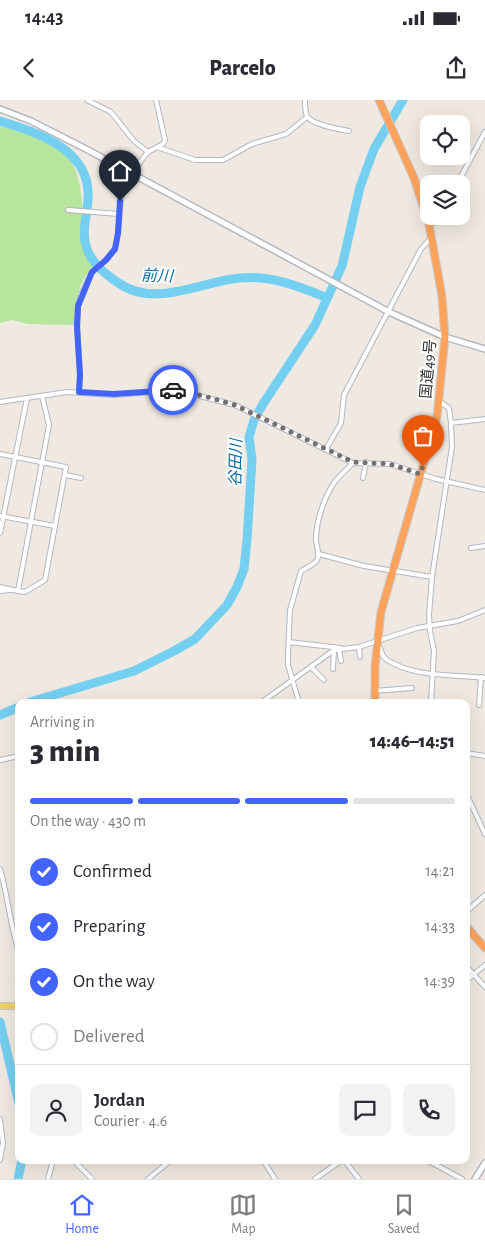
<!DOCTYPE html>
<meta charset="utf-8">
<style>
body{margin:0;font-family:"Alegreya Sans","Noto Sans JP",sans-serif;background:#f2f2f3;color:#2b2b33;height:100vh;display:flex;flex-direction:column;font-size:19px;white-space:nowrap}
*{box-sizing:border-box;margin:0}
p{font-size:16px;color:#7c7c81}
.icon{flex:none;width:28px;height:28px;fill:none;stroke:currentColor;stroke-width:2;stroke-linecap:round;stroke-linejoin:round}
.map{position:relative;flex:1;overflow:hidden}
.sheet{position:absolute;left:15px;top:599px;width:455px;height:465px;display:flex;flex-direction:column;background:#fff;border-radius:10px;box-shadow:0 5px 20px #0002}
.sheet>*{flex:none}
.fabs{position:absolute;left:420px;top:15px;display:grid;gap:10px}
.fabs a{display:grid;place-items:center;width:50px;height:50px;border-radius:10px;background:#fff;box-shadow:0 5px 20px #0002;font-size:25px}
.pin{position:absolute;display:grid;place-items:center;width:42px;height:42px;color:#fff;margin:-51px -21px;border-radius:50% 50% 50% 0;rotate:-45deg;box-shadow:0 0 5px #0007}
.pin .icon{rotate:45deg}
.courier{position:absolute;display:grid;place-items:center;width:50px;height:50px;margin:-25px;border:4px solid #4264fb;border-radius:50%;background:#fff;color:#222;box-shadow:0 1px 6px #0007}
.summary em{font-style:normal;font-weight:800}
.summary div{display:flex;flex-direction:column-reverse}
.summary{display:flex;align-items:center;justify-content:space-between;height:85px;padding:0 15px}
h1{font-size:32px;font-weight:800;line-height:38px}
.bar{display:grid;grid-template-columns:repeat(4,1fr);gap:8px 5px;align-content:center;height:60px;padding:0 15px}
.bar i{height:6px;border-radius:4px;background:#e1e1e2}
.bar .current{background:#4264fb}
.bar p{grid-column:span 4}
.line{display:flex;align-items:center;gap:12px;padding:0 15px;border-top:1px solid #e1e1e2}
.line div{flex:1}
.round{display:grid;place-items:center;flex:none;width:52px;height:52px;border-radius:10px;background:#f2f2f3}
ol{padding:0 15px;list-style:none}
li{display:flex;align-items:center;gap:15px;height:55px}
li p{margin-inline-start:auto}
li .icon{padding:5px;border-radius:50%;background:#4264fb;color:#fff;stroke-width:4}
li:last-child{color:#7c7c81}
li i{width:28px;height:28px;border:2px solid #e1e1e2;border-radius:50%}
.status{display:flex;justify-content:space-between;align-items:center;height:35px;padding:0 25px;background:#fff;direction:ltr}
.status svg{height:14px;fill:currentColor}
header{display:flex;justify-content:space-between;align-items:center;height:65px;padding:0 15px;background:#fff;font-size:22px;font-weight:800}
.tab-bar{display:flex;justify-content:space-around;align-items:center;height:70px;border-top:1px solid #e1e1e2;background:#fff;font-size:14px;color:#7c7c81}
.tab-bar a{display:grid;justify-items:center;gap:2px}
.tab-bar .current{color:#4264fb}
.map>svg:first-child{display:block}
</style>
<div class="status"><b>14:43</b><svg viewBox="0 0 49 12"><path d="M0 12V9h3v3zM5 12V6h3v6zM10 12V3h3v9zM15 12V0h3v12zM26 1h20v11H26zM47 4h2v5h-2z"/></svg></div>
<header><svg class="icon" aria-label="back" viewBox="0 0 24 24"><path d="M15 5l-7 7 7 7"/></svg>Parcelo<svg class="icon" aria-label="share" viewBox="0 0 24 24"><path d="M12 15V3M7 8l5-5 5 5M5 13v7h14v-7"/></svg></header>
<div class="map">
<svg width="485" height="1079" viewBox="0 0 485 1079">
<rect width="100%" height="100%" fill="#efe9e1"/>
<path fill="#b6e59e" d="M0 26C19 32 52 40 66 55 82 72 81 99 84 120 86 135 90 150 94 165 75 186 78 200 74 225L28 224 12 220 0 223Z"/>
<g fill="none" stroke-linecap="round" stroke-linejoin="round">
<g stroke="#75cff0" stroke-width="9">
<path d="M0 21C39 33 92 50 88 100 87 116 81 133 87 149 92 163 105 174 117 182 154 209 199 182 239 178 270 175 299 186 327 198"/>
<path d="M30 602 134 571 174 551 195 539 227 505 237 487 244 469 247 440 252 360 249 337 254 320 263 304 315 225 342 166 360 87 374 49 403 0"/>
<path d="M0 615 19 607"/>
<path d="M0 922 19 1004"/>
<path d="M18 1079 22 1060"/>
</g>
<g stroke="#b4b7c1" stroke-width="6">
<g id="street">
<path d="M87 0 111 12 134 41 148 52"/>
<path d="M305 0C305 5 305 12 307 16 312 25 339 29 349 31"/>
<path d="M157 47 195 60H223L252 44 286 34 307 17"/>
<path d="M457 84 485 32"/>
<path d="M68 110 119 114"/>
<path d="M429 124 437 122 441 116"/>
<path d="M79 292 80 275 77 221 78 206 81 195 92 172 106 160 115 149 118 133 121 97 140 62 148 52 163 44 165 40 156 0"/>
<path d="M0 302 67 292 114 295 176 290 235 305 353 363 390 364 436 379 485 390"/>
<path d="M451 323 485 319"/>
<path d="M326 349 341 323 344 295 421 149 431 138"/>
<path d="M0 354 66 367 45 480 25 492 18 491"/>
<path d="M65 375 81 378"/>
<path d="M363 378 366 362"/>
<path d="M0 416 55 426"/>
<path d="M0 433 27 298"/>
<path d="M471 448 485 446"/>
<path d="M319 454 364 466 432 477"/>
<path d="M0 487 18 491 49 325 42 296"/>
<path d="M0 491 10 490"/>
<path d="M289 542 341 548"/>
<path d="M378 543 383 556 387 560C416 578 452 574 485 578"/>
<path d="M359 547 360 557"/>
<path d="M339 549 341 561"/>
<path d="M311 567 324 580"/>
<path d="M333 569 334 550"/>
<path d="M374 591 412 588"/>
<path d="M262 602 334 550 359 547 417 528 458 521 485 510"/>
<path d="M299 602 288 565V554L290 510 301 471C306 468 314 465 317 460 321 453 315 445 316 437 317 419 324 398 334 383 340 375 347 369 353 363"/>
<path d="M431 602 434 551 430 531 429 515 432 477 452 347 451 323 449 308 439 301"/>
<path d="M479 605 481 577"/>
<path d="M466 653 485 656"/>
<path d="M0 660 19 656"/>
<path d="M466 693 485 734"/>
<path d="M0 769C8 796 10 825 19 852"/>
<path d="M466 812 485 795"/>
<path d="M466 866 485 887"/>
<path d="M18 876 19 877"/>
<path d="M466 881 485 865"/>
<path d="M0 1019 3 1043 0 1060"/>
<path d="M73 1060 92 1079"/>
<path d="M263 1060 275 1079"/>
<path d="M344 1060 359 1079"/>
<path d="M427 1060 462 1079"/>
<path d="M48 1079 53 1060"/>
<path d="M148 1079 171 1060"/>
<path d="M315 1079 342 1060"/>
</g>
</g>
<g stroke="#b4b7c1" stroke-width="8">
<g id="secondary">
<path d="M0 9 31 21 88 50 389 212 445 237 485 249"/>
<path d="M475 1079 485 1063"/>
</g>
</g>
<g stroke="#c9c9c9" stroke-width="8">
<path id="primary" d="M0 906H19"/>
</g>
<g stroke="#c9c9c9" stroke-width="9">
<g id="highway">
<path d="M375 602V566L381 512 437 317 445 237 442 196 429 124 414 78 379 0"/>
<path d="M466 826 485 848"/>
</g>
</g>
<use href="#street" stroke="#fff" stroke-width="4"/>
<use href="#secondary" stroke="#fff" stroke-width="5"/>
<use href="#primary" stroke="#f2d163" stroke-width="5.5"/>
<use href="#highway" stroke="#ffa35c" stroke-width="7"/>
</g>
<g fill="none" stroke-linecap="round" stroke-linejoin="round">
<path stroke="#726f6d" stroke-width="5" stroke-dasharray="0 9" d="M173 290 204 296 235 305 353 362 390 364 420 374 423 366"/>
<path stroke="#4264fb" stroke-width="6" d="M120 101 118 133 115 149 106 160 92 172 78 206 77 228 80 275 79 292 114 294 173 290"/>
</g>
<g text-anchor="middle" stroke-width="4" stroke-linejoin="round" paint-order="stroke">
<g font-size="15" fill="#2e2e2e" stroke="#fff">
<text transform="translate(428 269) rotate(-85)" y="5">国道49号</text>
</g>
<g font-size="16" font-style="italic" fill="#0d6fa3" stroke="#fff">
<text transform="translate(157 175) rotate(2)" y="6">前川</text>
<text transform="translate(235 363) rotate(-89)" y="6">谷田川</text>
</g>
</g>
</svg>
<div class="fabs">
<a><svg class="icon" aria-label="locate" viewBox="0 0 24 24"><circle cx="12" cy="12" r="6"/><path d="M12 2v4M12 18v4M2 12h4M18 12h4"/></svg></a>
<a><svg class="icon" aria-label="layers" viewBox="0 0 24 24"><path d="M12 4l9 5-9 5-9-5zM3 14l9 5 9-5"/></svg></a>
</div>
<div class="pin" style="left:423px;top:366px;background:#ea580c"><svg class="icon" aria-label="bag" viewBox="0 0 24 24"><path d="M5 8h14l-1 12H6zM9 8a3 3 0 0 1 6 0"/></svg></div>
<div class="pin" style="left:120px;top:101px;background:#1f2937"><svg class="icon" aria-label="home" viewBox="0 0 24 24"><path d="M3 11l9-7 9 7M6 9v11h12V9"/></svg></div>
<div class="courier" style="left:173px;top:290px"><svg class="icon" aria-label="car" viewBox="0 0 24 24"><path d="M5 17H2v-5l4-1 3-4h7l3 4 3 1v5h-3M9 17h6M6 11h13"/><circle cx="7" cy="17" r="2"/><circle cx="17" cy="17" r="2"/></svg></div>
<section class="sheet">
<div class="summary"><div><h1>3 min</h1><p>Arriving in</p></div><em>14:46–14:51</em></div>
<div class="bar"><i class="current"></i><i class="current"></i><i class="current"></i><i></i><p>On the way · 430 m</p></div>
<ol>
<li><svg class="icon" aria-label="check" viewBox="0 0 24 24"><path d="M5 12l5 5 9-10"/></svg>Confirmed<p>14:21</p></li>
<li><svg class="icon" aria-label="check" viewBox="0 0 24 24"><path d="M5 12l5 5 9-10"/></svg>Preparing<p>14:33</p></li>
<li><svg class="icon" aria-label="check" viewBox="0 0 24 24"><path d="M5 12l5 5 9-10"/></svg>On the way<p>14:39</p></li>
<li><i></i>Delivered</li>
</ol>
<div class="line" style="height:90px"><a class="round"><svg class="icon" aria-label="person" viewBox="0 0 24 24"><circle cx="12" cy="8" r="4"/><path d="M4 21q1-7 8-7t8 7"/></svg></a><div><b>Jordan</b><p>Courier · 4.6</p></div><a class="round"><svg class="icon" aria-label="chat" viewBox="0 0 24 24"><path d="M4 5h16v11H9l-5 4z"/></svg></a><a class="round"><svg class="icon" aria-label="phone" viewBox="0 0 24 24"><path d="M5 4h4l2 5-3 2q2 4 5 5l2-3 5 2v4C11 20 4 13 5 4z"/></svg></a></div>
</section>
</div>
<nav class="tab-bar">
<a class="current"><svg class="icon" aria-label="home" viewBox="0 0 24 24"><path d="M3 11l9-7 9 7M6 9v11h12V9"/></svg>Home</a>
<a><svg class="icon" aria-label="map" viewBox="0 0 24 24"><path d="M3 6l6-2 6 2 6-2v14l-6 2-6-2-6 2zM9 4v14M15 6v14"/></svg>Map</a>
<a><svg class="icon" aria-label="saved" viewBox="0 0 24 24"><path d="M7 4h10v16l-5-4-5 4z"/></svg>Saved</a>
</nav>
